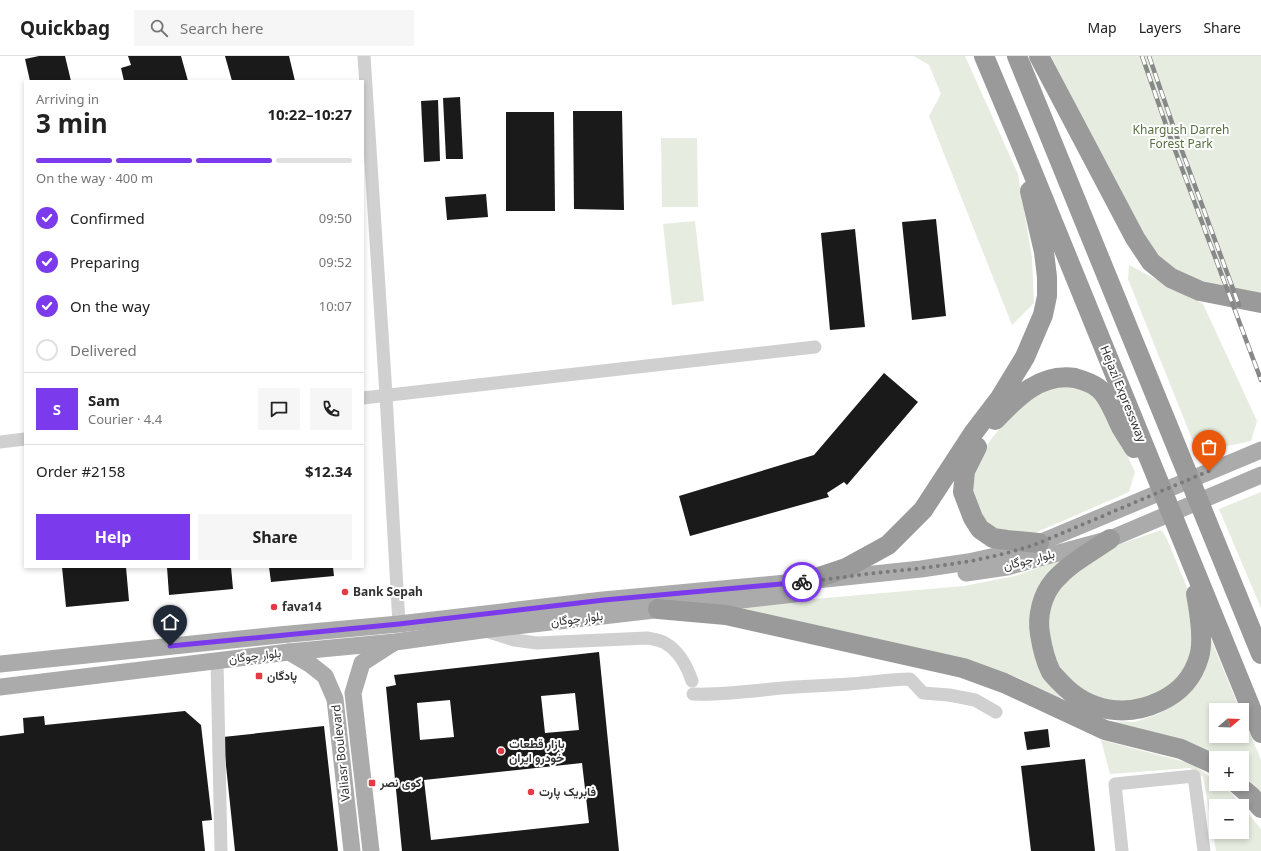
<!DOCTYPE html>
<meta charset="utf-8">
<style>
body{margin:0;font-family:"Noto Sans",Vazirmatn,sans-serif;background:#f6f6f6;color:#222;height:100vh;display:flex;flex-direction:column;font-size:15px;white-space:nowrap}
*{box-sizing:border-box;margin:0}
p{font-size:13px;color:#767676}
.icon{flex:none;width:22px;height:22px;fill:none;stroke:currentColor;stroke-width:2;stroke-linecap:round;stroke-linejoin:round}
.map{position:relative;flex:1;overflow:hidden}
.details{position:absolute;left:24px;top:24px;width:340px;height:488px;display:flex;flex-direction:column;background:#fff;border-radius:0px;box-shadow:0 2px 6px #0003}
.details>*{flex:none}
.needle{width:26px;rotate:71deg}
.fabs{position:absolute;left:1209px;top:647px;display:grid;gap:8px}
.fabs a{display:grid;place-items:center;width:40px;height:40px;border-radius:0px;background:#fff;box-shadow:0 2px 6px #0003;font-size:20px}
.pin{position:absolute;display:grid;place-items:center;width:34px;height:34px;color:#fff;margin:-41px -17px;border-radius:50% 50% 50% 0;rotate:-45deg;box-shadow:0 0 4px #0007}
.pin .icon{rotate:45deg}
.courier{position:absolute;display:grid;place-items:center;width:40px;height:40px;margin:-20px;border:3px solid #7c3aed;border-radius:50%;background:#fff;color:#222;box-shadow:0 1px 5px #0007}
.summary em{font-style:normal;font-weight:700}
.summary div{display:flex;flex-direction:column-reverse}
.summary{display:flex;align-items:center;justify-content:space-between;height:68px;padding:0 12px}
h1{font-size:26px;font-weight:700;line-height:30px}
.bar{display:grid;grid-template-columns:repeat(4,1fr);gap:6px 4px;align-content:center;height:48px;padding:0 12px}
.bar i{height:5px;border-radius:3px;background:#e0e0e0}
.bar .on{background:#7c3aed}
.bar p{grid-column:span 4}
.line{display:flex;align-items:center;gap:10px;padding:0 12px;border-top:1px solid #e0e0e0}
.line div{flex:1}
.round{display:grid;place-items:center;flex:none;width:42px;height:42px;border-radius:0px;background:#f6f6f6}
ol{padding:0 12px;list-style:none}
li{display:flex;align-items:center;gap:12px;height:44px}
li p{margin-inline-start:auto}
li .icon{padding:4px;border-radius:50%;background:#7c3aed;color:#fff;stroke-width:4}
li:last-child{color:#767676}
li i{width:22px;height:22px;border:2px solid #e0e0e0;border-radius:50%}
.cta{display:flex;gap:8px;margin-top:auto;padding:8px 12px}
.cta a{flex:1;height:46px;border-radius:0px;background:#7c3aed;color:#fff;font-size:16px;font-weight:700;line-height:46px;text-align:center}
.cta a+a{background:#f6f6f6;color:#222}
header{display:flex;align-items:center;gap:24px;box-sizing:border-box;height:56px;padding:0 20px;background:#fff;border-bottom:1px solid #e0e0e0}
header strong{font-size:19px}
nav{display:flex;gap:22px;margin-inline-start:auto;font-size:14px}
.search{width:280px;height:36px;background:#f6f6f6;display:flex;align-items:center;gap:10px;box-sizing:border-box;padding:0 14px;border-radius:0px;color:#767676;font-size:15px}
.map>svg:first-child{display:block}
</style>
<header>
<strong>Quickbag</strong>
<div class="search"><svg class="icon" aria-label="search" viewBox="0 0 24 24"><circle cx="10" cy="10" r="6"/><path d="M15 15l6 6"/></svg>Search here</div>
<nav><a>Map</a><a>Layers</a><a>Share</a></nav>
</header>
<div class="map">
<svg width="1261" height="795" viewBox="0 0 1261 795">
<rect width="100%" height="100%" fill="#fff"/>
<g fill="#e6ecdf" fill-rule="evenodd">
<path d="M914 0H965L1018 118 1032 202 1034 247 1012 269 929 60 941 38 929 9Z"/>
<path d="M1051 0H1261V241L1252 240 1196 223 1170 211 1145 187Z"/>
<path d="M661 82H697L698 151H662Z"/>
<path d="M695 165 704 245 672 249 663 168Z"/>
<path d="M1129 209 1203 248 1257 365 1251 385 1213 393 1192 383 1128 223Z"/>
<path d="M1073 324 1102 345 1135 416 1129 436 1035 477 995 473 978 456 970 430 974 409 992 382 1024 345 1047 329Z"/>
<path d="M1261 436V552L1219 453Z"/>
<path d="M1161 474 1166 481 1191 541 1192 598 1183 619 1162 640 1119 648 1087 637 1061 615 1048 584 1047 551 1059 532 1109 492Z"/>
<path d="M1063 503 1041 531 1042 618 1062 643 1063 646 1019 622 946 599 732 550 964 530 1015 520Z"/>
<path d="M1208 576 1240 654H1216V680H1242V658L1261 704V736L1242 717V702H1221L1102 665 1135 666 1158 658 1167 653Z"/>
<path d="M1101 684 1193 708 1216 726V728H1219L1233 739 1261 773V795H1216L1203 721 1190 712 1110 718ZM1216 750H1242V776H1216Z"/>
</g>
<g fill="#1a1a1a" fill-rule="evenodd">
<path d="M39 0H65L71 25H30L25 3Z"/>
<path d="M128 0H181L188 25H124L121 12 131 9Z"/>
<path d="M225 0H289L295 25H232Z"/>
<path d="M460 41 463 103H446L443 42Z"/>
<path d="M438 44 440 105 424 106 421 45Z"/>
<path d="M573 55H622L624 154 574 153Z"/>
<path d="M506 56H554L555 155H506Z"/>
<path d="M486 138 488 161 447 164 445 141Z"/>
<path d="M936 163 946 260 912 264 902 166Z"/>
<path d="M855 173 865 271 830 274 821 177Z"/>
<path d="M884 317 918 346 847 429 844 426 827 437 829 441 690 480 679 440 814 399Z"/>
<path d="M62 511H126L129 545 66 551Z"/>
<path d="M167 511H231L233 533 169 539Z"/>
<path d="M269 511H333L334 520 271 526Z"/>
<path d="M599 596 619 795H402L386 631 396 629 394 619ZM575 637 579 674 545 677 541 640ZM450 644 454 681 420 684 417 647ZM582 707 589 767 431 784 424 724Z"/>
<path d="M185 655 201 669 212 764 202 765 205 795H0V680L24 677 23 662 44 660 45 669Z"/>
<path d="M324 670 338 795H235L223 681Z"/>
<path d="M1048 673 1050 691 1027 694 1024 676Z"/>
<path d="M1085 703 1095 795H1031L1021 710Z"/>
</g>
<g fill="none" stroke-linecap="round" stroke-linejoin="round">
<g stroke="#d0d0d0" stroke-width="13">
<path d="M364 0 386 339 399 568"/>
<path d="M363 342 815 291"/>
<path d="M0 386 25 383"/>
<path d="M486 575 514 584 537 587 647 582C653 583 660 584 665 587 679 595 687 610 692 625"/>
<path d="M217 605 221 795"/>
<path d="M693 638C720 639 746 636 772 633 798 630 823 630 849 628 869 627 889 623 910 623L923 637 949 639 975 644 996 656"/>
<path d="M1122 795 1115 728 1194 720 1204 795"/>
</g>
<g stroke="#ababab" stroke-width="17">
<path d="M966 517 1007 511 1110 483 1261 419"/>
<path d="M289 596 311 609 325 620 335 643 352 795"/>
<path d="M0 608 279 579 399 568 603 544 807 525 921 513 968 506 1014 496 1039 487 1261 394"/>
<path d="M0 631 289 596 395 586 482 574 795 538"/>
<path d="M371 795 353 637 362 607 393 587"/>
</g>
<g stroke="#9a9a9a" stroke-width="20">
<path d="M984 0 1021 88 1261 677"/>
<path d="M1017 0 1261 598"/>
<path d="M1039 0 1135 182 1151 206 1171 222 1200 235 1261 247"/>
<path d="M995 364C1017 341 1040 317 1075 322 1082 324 1092 327 1098 332 1108 339 1115 359 1121 371 1125 378 1130 385 1134 392"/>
<path d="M977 391 965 415 963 436 973 462 980 473 993 482 1007 484 1039 487"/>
<path d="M1110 483C1091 496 1070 507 1054 525 1042 539 1037 560 1040 578 1042 591 1045 604 1051 616 1054 620 1058 624 1061 627 1088 656 1126 662 1161 645 1180 636 1193 622 1199 601 1204 585 1199 554 1196 538"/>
<path d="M807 525 846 512 888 489 923 454 974 376 1000 342 1025 301 1043 259 1047 240V221L1044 196 1030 135"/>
<path d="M658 553 726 559 963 612 1004 627 1105 674 1181 693 1216 709"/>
<path d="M1237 728 1251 740 1261 752"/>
</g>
<g stroke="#888" stroke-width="4.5">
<g id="rail">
<path d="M1142 0 1172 86 1261 324"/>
<path d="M1149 0 1178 84 1239 249"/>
</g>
</g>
<use href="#rail" stroke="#fff" stroke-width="3" stroke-dasharray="9" stroke-linecap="butt"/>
</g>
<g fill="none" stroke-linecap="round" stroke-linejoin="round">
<path stroke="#7a7a7a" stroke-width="4" stroke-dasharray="0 7.2" d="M802 526C823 524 844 521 866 518 924 512 984 507 1039 487L1209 415"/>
<path stroke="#7c3aed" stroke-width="5" d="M170 590 399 568 604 544 802 526"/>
</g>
<g fill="#e63946" stroke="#fff" stroke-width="1.5">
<circle cx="345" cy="536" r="4"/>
<circle cx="274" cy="551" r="4"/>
<rect x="255" y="616" width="8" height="8" rx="2"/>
<circle cx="501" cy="695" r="4"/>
<rect x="368" y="723" width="8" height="8" rx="2"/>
<circle cx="531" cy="736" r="4"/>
</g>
<g text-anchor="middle" stroke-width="4" stroke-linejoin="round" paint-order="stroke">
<g font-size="12" fill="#56703f" stroke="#fff">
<text x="1181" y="78">Khargush Darreh<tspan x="1181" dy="14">Forest Park</tspan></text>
</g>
<g font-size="12" fill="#333" stroke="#fff">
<text transform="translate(1123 338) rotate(68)" y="4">Hejazi Expressway</text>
<text transform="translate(1029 504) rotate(-14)" y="4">بلوار چوگان</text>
<text transform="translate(577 563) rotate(-7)" y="4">بلوار چوگان</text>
<text transform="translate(255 600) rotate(-7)" y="4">بلوار چوگان</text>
<text transform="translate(341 697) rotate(-96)" y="4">Valiasr Boulevard</text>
</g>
<g font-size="12" font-weight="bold" fill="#333" stroke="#fff" text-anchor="start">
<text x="353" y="540">Bank Sepah</text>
<text x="282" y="555">fava14</text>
<text x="267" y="624">پادگان</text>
<text x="509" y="692">بازار قطعات<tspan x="509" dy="14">خودرو ایران</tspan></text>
<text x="380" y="731">کوی نصر</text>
<text x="539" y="740">فابریک پارت</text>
</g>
</g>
</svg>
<div class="fabs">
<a><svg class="needle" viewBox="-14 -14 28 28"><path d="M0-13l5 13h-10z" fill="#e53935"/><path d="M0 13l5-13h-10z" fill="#767676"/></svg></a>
<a>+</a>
<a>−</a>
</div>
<div class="pin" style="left:1209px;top:415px;background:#ea580c"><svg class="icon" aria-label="bag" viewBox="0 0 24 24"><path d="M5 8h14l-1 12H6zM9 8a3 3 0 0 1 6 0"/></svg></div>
<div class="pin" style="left:170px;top:590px;background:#1f2937"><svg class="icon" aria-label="home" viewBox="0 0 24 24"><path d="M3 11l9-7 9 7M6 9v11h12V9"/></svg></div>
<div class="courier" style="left:802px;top:526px"><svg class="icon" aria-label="bike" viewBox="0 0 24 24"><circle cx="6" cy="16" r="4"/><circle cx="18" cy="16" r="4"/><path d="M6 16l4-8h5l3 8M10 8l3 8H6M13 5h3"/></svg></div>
<section class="details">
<div class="summary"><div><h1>3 min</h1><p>Arriving in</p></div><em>10:22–10:27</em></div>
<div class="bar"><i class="on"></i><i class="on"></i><i class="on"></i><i></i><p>On the way · 400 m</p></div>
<ol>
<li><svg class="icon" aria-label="check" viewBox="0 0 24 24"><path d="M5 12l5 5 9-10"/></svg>Confirmed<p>09:50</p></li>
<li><svg class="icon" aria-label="check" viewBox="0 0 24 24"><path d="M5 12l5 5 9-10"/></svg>Preparing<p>09:52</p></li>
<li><svg class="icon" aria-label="check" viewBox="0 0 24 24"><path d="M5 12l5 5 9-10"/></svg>On the way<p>10:07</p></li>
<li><i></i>Delivered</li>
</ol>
<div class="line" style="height:72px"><b class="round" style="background:#7c3aed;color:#fff">S</b><div><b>Sam</b><p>Courier · 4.4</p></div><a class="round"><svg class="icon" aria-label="chat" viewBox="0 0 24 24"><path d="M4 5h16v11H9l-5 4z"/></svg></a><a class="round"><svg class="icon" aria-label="phone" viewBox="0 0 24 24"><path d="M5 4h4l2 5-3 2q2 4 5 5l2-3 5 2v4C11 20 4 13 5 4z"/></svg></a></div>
<div class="line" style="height:52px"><div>Order #2158</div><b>$12.34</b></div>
<div class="cta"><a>Help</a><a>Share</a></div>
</section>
</div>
